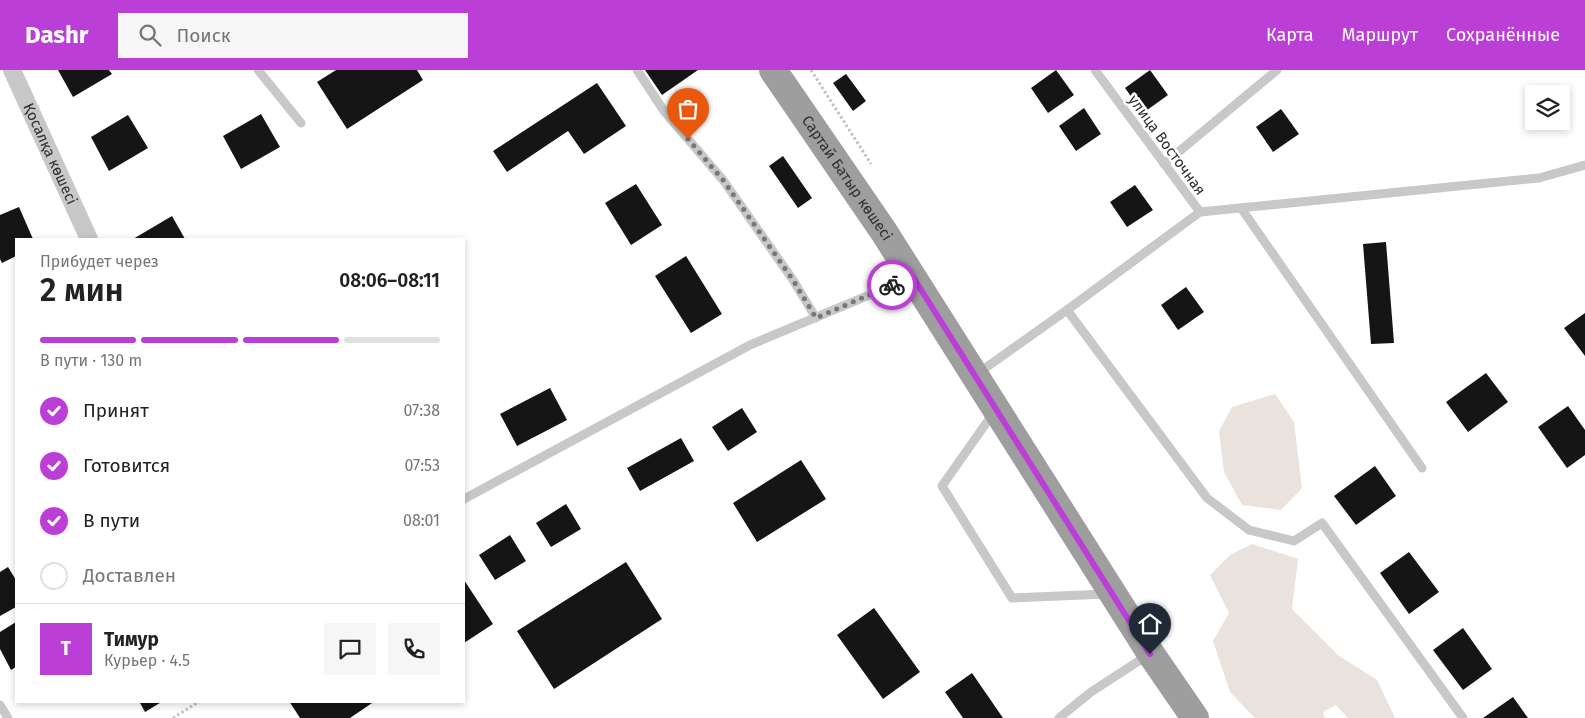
<!DOCTYPE html>
<html lang="ru">
<meta charset="utf-8">
<style>
body{margin:0;font-family:"Fira Sans",sans-serif;background:#f6f6f6;color:#222;height:100vh;display:flex;flex-direction:column;font-size:19px;white-space:nowrap}
*{box-sizing:border-box;margin:0}
p{font-size:16px;color:#767676}
.icon{flex:none;width:28px;height:28px;fill:none;stroke:currentColor;stroke-width:2;stroke-linecap:round;stroke-linejoin:round}
.map{position:relative;flex:1;overflow:hidden}
.side{position:absolute;left:15px;top:168px;width:450px;height:465px;display:flex;flex-direction:column;background:#fff;border-radius:0px;box-shadow:0 2px 8px #0003}
.side>*{flex:none}
.fabs{position:absolute;left:1525px;top:15px;display:grid;gap:10px}
.fabs a{display:grid;place-items:center;width:45px;height:45px;border-radius:0px;background:#fff;box-shadow:0 2px 8px #0003;font-size:25px}
.pin{position:absolute;display:grid;place-items:center;width:42px;height:42px;color:#fff;margin:-51px -21px;border-radius:50% 50% 50% 0;rotate:-45deg;box-shadow:0 0 5px #0007}
.pin .icon{rotate:45deg}
.courier{position:absolute;display:grid;place-items:center;width:50px;height:50px;margin:-25px;border:4px solid #bb3fd6;border-radius:50%;background:#fff;color:#222;box-shadow:0 1px 6px #0007}
.headline em{font-style:normal;font-weight:600}
.headline div{display:flex;flex-direction:column-reverse}
.headline{display:flex;align-items:center;justify-content:space-between;height:85px;padding:0 25px}
h1{font-size:32px;font-weight:600;line-height:38px}
.bar{display:grid;grid-template-columns:repeat(4,1fr);gap:8px 5px;align-content:center;height:60px;padding:0 25px}
.bar i{height:6px;border-radius:4px;background:#e0e0e0}
.bar .active{background:#bb3fd6}
.bar p{grid-column:span 4}
.line{display:flex;align-items:center;gap:12px;padding:0 25px;border-top:1px solid #e0e0e0}
.line div{flex:1}
.round{display:grid;place-items:center;flex:none;width:52px;height:52px;border-radius:0px;background:#f6f6f6}
ol{padding:0 25px;list-style:none}
li{display:flex;align-items:center;gap:15px;height:55px}
li p{margin-inline-start:auto}
li .icon{padding:5px;border-radius:50%;background:#bb3fd6;color:#fff;stroke-width:4}
li:last-child{color:#767676}
li i{width:28px;height:28px;border:2px solid #e0e0e0;border-radius:50%}
header{display:flex;align-items:center;gap:30px;box-sizing:border-box;height:70px;padding:0 25px;background:#bb3fd6;color:#fff}
header strong{font-size:24px}
nav{display:flex;gap:28px;margin-inline-start:auto;font-size:18px}
.search{width:350px;height:45px;background:#f6f6f6;display:flex;align-items:center;gap:12px;box-sizing:border-box;padding:0 18px;border-radius:0px;color:#767676;font-size:19px}
.map>svg:first-child{display:block}
</style>
<header>
<strong>Dashr</strong>
<div class="search"><svg class="icon" aria-label="search" viewBox="0 0 24 24"><circle cx="10" cy="10" r="6"/><path d="M15 15l6 6"/></svg>Поиск</div>
<nav><a>Карта</a><a>Маршрут</a><a>Сохранённые</a></nav>
</header>
<div class="map">
<svg width="1585" height="648" viewBox="0 0 1585 648">
<rect width="100%" height="100%" fill="#fff"/>
<g fill="#eae2dd">
<path d="M1275 324 1294 352 1302 418 1281 440 1242 435 1224 402 1219 361 1232 337Z"/>
<path d="M1252 474 1298 489 1292 539 1338 585 1377 610 1395 648H1348L1336 635 1323 642 1325 648H1255L1230 622 1213 571 1229 543 1210 505 1230 485Z"/>
</g>
<g fill="#151515">
<path d="M58 0H109L112 4 73 27Z"/>
<path d="M336 0H417L423 10 347 59 317 12Z"/>
<path d="M645 0H698L662 25Z"/>
<path d="M1056 0 1074 25 1048 43 1031 18Z"/>
<path d="M1150 0 1168 25 1143 43 1125 18Z"/>
<path d="M846 4 866 31 853 41 833 13Z"/>
<path d="M597 13 626 56 584 84 568 61 507 102 493 81Z"/>
<path d="M1084 38 1101 64 1076 81 1059 56Z"/>
<path d="M1281 39 1299 64 1273 82 1256 57Z"/>
<path d="M261 44 280 77 241 99 223 66Z"/>
<path d="M128 45 148 78 109 101 91 67Z"/>
<path d="M783 86 812 128 798 138 769 96Z"/>
<path d="M636 114 662 155 631 175 605 133Z"/>
<path d="M1135 115 1153 140 1127 157 1110 132Z"/>
<path d="M19 137 33 169H16V186L2 193 0 189V145Z"/>
<path d="M172 146 185 169H133Z"/>
<path d="M1386 172 1394 273 1371 274 1363 174Z"/>
<path d="M686 186 722 244 691 263 655 206Z"/>
<path d="M1186 217 1204 242 1178 260 1161 235Z"/>
<path d="M1585 243V286L1564 258Z"/>
<path d="M1486 303 1508 332 1468 362 1446 332Z"/>
<path d="M550 318 567 350 517 376 500 344Z"/>
<path d="M1568 336 1585 360V385L1567 398 1538 357Z"/>
<path d="M742 338 757 362 728 381 712 357Z"/>
<path d="M681 368 694 391 640 421 627 398Z"/>
<path d="M801 390 826 429 757 472 733 433Z"/>
<path d="M1375 396 1396 426 1356 455 1334 426Z"/>
<path d="M566 434 581 459 551 477 536 453Z"/>
<path d="M510 465 526 491 495 510 479 485Z"/>
<path d="M1409 482 1439 522 1409 544 1380 503Z"/>
<path d="M626 492 662 549 554 619 517 561Z"/>
<path d="M8 497 16 510V537L0 546V502Z"/>
<path d="M464 510 493 554 464 573Z"/>
<path d="M874 538 920 602 883 629 837 565Z"/>
<path d="M16 552V597L11 600 0 579V562Z"/>
<path d="M1463 558 1492 599 1463 620 1433 580Z"/>
<path d="M972 603 1003 648H963L945 622Z"/>
<path d="M1513 627 1528 648H1483Z"/>
<path d="M139 631H163L145 642Z"/>
<path d="M289 631H375L350 648H300Z"/>
</g>
<g fill="none" stroke-linecap="round" stroke-linejoin="round">
<g stroke="#c2c2c2" stroke-width="3" stroke-dasharray="2.5 2.5" stroke-linecap="butt">
<path d="M811 0 871 94"/>
<path d="M173 648 200 631"/>
</g>
<g stroke="#c8c8c8" stroke-width="9">
<path d="M258 0 301 53"/>
<path d="M637 0 664 41 723 110 793 210 816 248"/>
<path d="M1095 0 1200 142"/>
<path d="M1164 94 1277 0"/>
<path d="M1241 138 1422 398"/>
<path d="M1067 240 1207 428 1249 460 1294 471 1322 453 1463 648"/>
<path d="M977 304 1067 240 1200 142 1539 108 1585 95"/>
<path d="M994 342 942 416 1012 528 1108 524"/>
<path d="M464 429 750 275 910 208"/>
<path d="M0 635 8 648"/>
<path d="M1059 648 1091 622 1148 585"/>
</g>
<path stroke="#c8c8c8" stroke-width="18" id="s1" d="M12 0 89 169"/>
<path stroke="#9e9e9e" stroke-width="28" id="s2" d="M773 0 884 162 1151 584 1195 648"/>
</g>
<g fill="none" stroke-linecap="round" stroke-linejoin="round">
<path stroke="#777" stroke-width="5" stroke-dasharray="0 9" d="M688 69 723 110 793 210 816 248 892 215"/>
<path stroke="#bb3fd6" stroke-width="6" d="M892 215 913 207 1150 584"/>
</g>
<g text-anchor="middle" stroke-width="5" stroke-linejoin="round" paint-order="stroke">
<g font-size="15" fill="#2e2e2e" stroke="#fff">
<text transform="translate(1167 75) rotate(54)" y="5">улица Восточная</text>
<text dy="5" stroke="none"><textPath href="#s1" startOffset="92">Қосалқа көшесі</textPath></text>
<text dy="5" stroke="none"><textPath href="#s2" startOffset="131">Сартай Батыр көшесі</textPath></text>
</g>
</g>
</svg>
<div class="fabs">
<a><svg class="icon" aria-label="layers" viewBox="0 0 24 24"><path d="M12 4l9 5-9 5-9-5zM3 14l9 5 9-5"/></svg></a>
</div>
<div class="pin" style="left:688px;top:69px;background:#ea580c"><svg class="icon" aria-label="bag" viewBox="0 0 24 24"><path d="M5 8h14l-1 12H6zM9 8a3 3 0 0 1 6 0"/></svg></div>
<div class="pin" style="left:1150px;top:584px;background:#1f2937"><svg class="icon" aria-label="home" viewBox="0 0 24 24"><path d="M3 11l9-7 9 7M6 9v11h12V9"/></svg></div>
<div class="courier" style="left:892px;top:215px"><svg class="icon" aria-label="bike" viewBox="0 0 24 24"><circle cx="6" cy="16" r="4"/><circle cx="18" cy="16" r="4"/><path d="M6 16l4-8h5l3 8M10 8l3 8H6M13 5h3"/></svg></div>
<section class="side">
<div class="headline"><div><h1>2 мин</h1><p>Прибудет через</p></div><em>08:06–08:11</em></div>
<div class="bar"><i class="active"></i><i class="active"></i><i class="active"></i><i></i><p>В пути · 130 m</p></div>
<ol>
<li><svg class="icon" aria-label="check" viewBox="0 0 24 24"><path d="M5 12l5 5 9-10"/></svg>Принят<p>07:38</p></li>
<li><svg class="icon" aria-label="check" viewBox="0 0 24 24"><path d="M5 12l5 5 9-10"/></svg>Готовится<p>07:53</p></li>
<li><svg class="icon" aria-label="check" viewBox="0 0 24 24"><path d="M5 12l5 5 9-10"/></svg>В пути<p>08:01</p></li>
<li><i></i>Доставлен</li>
</ol>
<div class="line" style="height:90px"><b class="round" style="background:#bb3fd6;color:#fff">Т</b><div><b>Тимур</b><p>Курьер · 4.5</p></div><a class="round"><svg class="icon" aria-label="chat" viewBox="0 0 24 24"><path d="M4 5h16v11H9l-5 4z"/></svg></a><a class="round"><svg class="icon" aria-label="phone" viewBox="0 0 24 24"><path d="M5 4h4l2 5-3 2q2 4 5 5l2-3 5 2v4C11 20 4 13 5 4z"/></svg></a></div>
</section>
</div>
